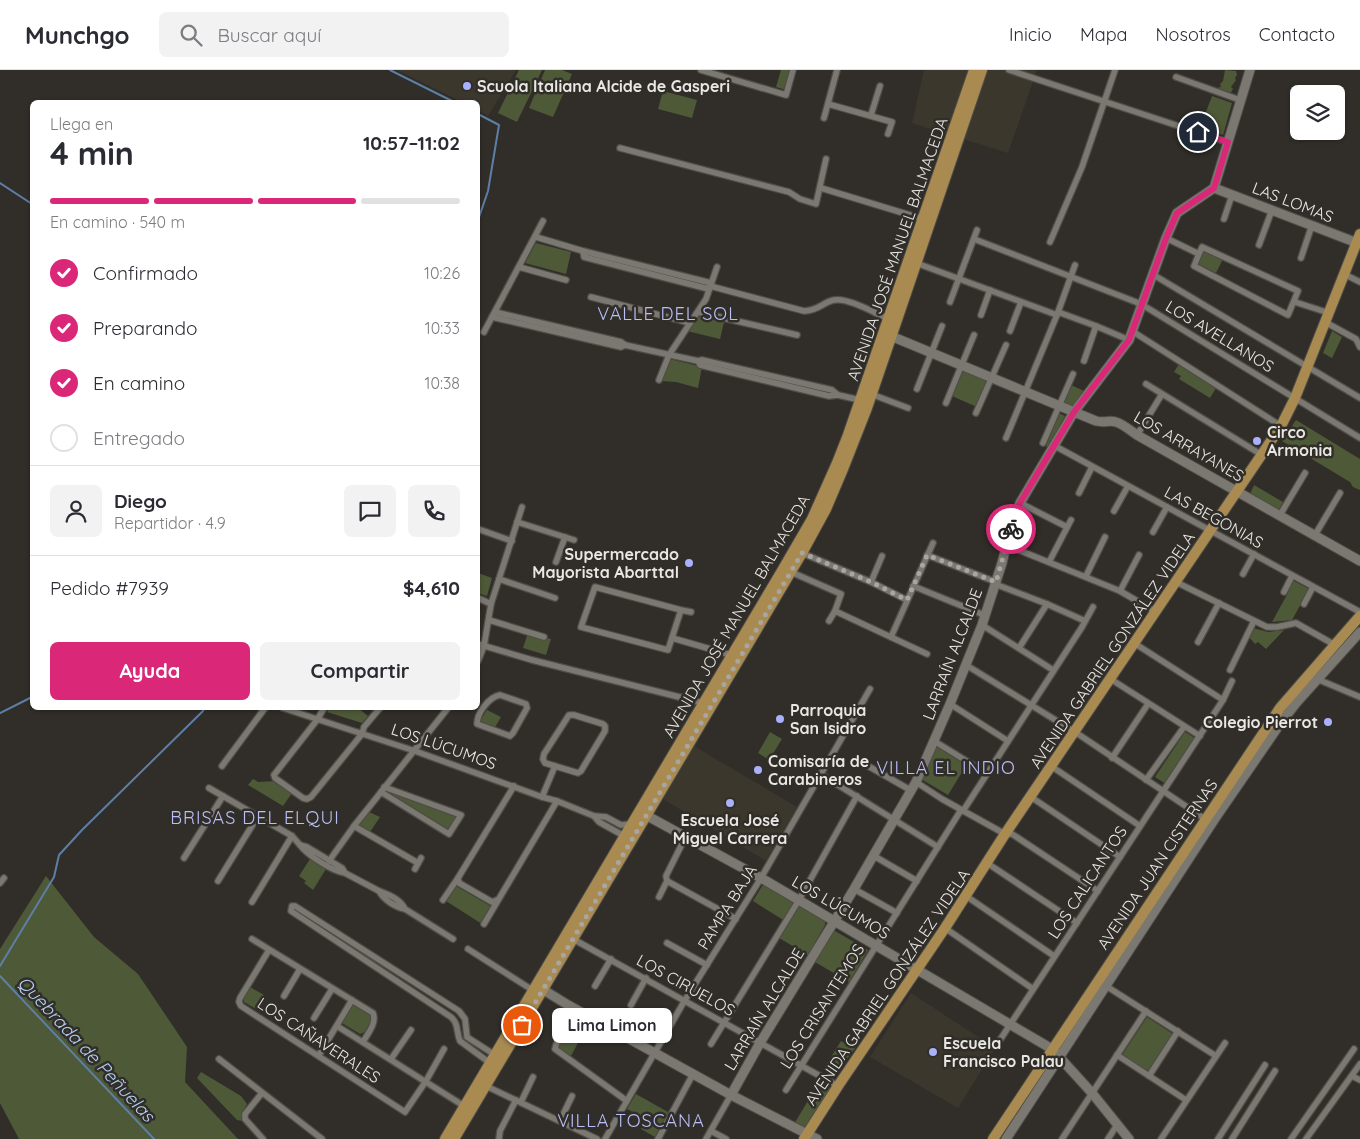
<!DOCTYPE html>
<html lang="es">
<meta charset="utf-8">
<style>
body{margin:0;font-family:Quicksand,sans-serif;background:#f2f2f3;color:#2b2b33;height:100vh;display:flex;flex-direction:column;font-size:19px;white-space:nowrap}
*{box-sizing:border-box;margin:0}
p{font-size:16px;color:#7c7c81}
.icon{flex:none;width:28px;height:28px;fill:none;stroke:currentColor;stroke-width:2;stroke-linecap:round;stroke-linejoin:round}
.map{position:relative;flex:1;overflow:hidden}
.panel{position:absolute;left:30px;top:30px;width:450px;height:610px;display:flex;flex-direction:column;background:#fff;border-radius:8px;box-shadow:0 1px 4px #0004}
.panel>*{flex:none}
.controls{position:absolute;left:1290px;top:15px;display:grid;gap:10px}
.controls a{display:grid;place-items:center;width:55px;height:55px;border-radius:8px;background:#fff;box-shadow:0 1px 4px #0004;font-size:25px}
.pin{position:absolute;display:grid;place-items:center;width:42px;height:42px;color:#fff;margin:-21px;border:2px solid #fff;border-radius:50%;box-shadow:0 1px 5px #0007}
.courier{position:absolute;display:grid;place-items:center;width:50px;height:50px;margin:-25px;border:4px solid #db2777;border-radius:50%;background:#fff;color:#222;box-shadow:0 1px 6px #0007}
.bubble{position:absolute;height:35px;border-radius:8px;background:#fff;box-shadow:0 1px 4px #0004;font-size:16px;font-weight:700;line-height:35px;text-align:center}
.overview em{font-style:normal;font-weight:700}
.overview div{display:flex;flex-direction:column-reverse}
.overview{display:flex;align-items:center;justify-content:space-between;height:85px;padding:0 20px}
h1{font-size:32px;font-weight:700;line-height:38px}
.bar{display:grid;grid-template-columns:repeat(4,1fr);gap:8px 5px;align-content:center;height:60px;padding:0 20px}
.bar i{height:6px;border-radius:4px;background:#e1e1e2}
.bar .on{background:#db2777}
.bar p{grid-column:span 4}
.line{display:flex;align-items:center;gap:12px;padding:0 20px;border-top:1px solid #e1e1e2}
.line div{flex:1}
.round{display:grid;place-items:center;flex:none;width:52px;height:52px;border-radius:8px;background:#f2f2f3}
ol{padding:0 20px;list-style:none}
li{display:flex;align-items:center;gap:15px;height:55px}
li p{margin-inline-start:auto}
li .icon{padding:5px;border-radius:50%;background:#db2777;color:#fff;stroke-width:4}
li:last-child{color:#7c7c81}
li i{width:28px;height:28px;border:2px solid #e1e1e2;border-radius:50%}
.cta{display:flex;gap:10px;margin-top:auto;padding:10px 20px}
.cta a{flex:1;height:58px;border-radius:8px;background:#db2777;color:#fff;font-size:20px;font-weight:700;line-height:58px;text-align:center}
.cta a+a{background:#f2f2f3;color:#2b2b33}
header{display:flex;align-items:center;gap:30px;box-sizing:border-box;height:70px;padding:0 25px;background:#fff;border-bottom:1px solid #e1e1e2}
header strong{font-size:24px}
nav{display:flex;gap:28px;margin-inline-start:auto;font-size:18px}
.search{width:350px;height:45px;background:#f2f2f3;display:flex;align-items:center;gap:12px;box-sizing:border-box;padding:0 18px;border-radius:8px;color:#7c7c81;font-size:19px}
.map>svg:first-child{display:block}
</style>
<header>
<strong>Munchgo</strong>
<div class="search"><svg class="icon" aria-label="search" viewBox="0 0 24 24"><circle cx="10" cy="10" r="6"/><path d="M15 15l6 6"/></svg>Buscar aquí</div>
<nav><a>Inicio</a><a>Mapa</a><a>Nosotros</a><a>Contacto</a></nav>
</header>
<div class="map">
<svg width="1360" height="1069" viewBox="0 0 1360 1069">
<rect width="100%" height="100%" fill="#312e29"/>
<g fill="#3b372c">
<path d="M397 0H516L488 46 478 40V32H462Z"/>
<path d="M924 0H1037L1008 83 912 53Z"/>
<path d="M694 676 797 737 766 791 663 729Z"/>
<path d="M911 923 995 978 958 1038 870 987Z"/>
</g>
<g fill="#4e5938">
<path d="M519 0H542L517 52 498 43Z"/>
<path d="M545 0H562L572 4 553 47 529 38Z"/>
<path d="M781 0H792L786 20 776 17Z"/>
<path d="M1225 0 1236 1 1237 5 1235 8 1236 10 1231 17 1233 19 1230 24 1218 21 1217 18 1221 17 1220 14 1223 11Z"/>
<path d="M663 21 697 30 692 48 658 39Z"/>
<path d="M1212 26 1232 33 1223 65 1200 58Z"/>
<path d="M536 173 571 182 566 204 525 193Z"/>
<path d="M1204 180 1223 189 1216 203 1197 194Z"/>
<path d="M698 246 724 252 720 269 687 261Z"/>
<path d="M1332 261 1342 267 1332 288 1323 283Z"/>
<path d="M670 289 702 297 698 318 676 312 661 311Z"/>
<path d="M1179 294 1216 318 1210 328 1179 309 1181 306 1174 302Z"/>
<path d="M962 301 988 311 977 337 952 326Z"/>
<path d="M1071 315 1084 321 1073 336 1064 333Z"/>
<path d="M1059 343 1065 346 1048 378 1046 376Z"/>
<path d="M1296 350 1360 389V420L1353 417 1350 412 1282 371Z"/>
<path d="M1254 415 1283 432 1279 440 1250 424Z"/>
<path d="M478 503 492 508 487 526 478 523Z"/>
<path d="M1292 510 1309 519 1292 550 1272 552 1289 521 1287 520Z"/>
<path d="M1253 558 1268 562 1284 560 1266 579 1258 572 1255 574 1249 567Z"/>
<path d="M528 563 551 569 546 585 523 578Z"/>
<path d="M330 638H358L368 646 362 653 327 642Z"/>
<path d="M487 640 501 647 494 659 479 652Z"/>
<path d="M770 662 782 669 769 690 758 683Z"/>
<path d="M1185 662 1195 668 1166 714 1155 707Z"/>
<path d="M936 675 967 694 948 725 921 709Z"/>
<path d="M253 709 258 712 276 711 292 723 283 736 248 715Z"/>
<path d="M388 722 456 746 448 761 387 724Z"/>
<path d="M369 742 380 747 370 762 357 755Z"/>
<path d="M310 789 326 799 313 820 304 813 306 811 299 806Z"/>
<path d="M46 806 94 867 138 904 187 977 185 1012 238 1069H19L0 1033V879Z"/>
<path d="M456 816 492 837 482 854 446 831Z"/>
<path d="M762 816H766L825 851V855L808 885 779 868 788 853 753 831Z"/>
<path d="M835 861 868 880 849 912 815 892 832 862Z"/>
<path d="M250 917 264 925 256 939 244 932V928Z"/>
<path d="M354 934 371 944 372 948 365 962 360 964 342 953V949L351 935Z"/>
<path d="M568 942 589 952 571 986 557 978Z"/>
<path d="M1147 947 1173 964 1149 1002 1122 985Z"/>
<path d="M841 971 849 976 851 975 856 977 837 1002 834 1004 824 998Z"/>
<path d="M201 1002 241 1026 247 1034 242 1043V1051L237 1050 197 1008Z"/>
<path d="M820 1011 829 1015 830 1019 805 1058 801 1059 794 1054Z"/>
<path d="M636 1024 668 1042 655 1067 641 1059 646 1049 627 1039Z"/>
</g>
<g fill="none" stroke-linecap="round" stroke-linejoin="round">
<g stroke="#5d7fa5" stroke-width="2">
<path d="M390 0 454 32"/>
<path d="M478 44 499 55 488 121 478 150"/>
<path d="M0 113 32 134"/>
<path d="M0 643 32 627"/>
<path d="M0 896 54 807 59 785 82 760 203 641 204 638"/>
<path d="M0 906 154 1069"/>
</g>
<g stroke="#4f4d48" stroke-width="8">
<g id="street">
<path d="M701 0 786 25 793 0"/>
<path d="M1009 0 1227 72"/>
<path d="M1176 7 1240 30"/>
<path d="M828 34 892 52 888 64"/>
<path d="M871 45 880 16"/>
<path d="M824 48 837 0"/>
<path d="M620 78 789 122 800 129 816 134 826 89"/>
<path d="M821 118 923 149"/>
<path d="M1224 149 1232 125"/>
<path d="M536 167 583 181 711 213"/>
<path d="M1166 168 1199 184 1202 177 1298 221 1288 245 1194 196 1199 184"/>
<path d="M974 169 1141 234 1360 368"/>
<path d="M1050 172 1082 97 1115 0"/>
<path d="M1259 175 1272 140"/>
<path d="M583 181 584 187 709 219"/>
<path d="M1301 188 1312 155"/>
<path d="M916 193 1057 245"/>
<path d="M519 197 566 210"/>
<path d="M1152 204 1360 328"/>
<path d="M1344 204 1360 212"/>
<path d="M710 216 804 241C820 240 823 232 834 230 848 227 876 244 891 250"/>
<path d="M591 227 690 253"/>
<path d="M950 232 977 160"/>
<path d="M1295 232 1329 243"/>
<path d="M495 242 621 272 625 275 698 291 702 290 832 320 838 325"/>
<path d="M698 242 797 265"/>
<path d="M1058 242 1096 256 1129 270"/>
<path d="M981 245 990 220"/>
<path d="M492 247 621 277 625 275"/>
<path d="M1325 252 1356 269 1360 277"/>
<path d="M1010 261 1021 232"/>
<path d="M1132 261 1281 356"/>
<path d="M484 262 543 151"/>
<path d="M698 291 700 295 829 326 838 325 860 330"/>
<path d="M1084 291 1096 256"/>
<path d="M659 310 669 285 706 229 717 197"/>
<path d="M1146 314 1262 385"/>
<path d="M917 319 942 256"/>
<path d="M871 324 908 338"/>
<path d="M946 333 974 265"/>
<path d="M976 343 1006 275"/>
<path d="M1137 365 1162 324"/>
<path d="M1006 368 1057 245 1075 195"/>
<path d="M1043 373 1073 304"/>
<path d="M1055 376 1360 542"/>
<path d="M1079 423 1092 397"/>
<path d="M1020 433 1067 457"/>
<path d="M1114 441 1128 416"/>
<path d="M1280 445 1305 403"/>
<path d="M517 452 574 470"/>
<path d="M478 459 512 471"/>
<path d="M1153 462 1167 437"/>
<path d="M1315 465 1340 423"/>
<path d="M1006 475 1120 521 1156 542"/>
<path d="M802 483 871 512 907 530"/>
<path d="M927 485 996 512"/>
<path d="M556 492 565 467"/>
<path d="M1049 492 1071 450"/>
<path d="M791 502 841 524 835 541 829 551"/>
<path d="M1243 504 1254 484"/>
<path d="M1086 506 1105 467"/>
<path d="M499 509 555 528"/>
<path d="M871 512 882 486"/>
<path d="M1176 512 1267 557H1277L1296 553 1335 575"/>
<path d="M995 514 1047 534 1085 551"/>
<path d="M913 516 984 545"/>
<path d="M1120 521 1139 485"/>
<path d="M1284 522 1292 506"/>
<path d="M478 528 491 534"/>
<path d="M1304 534 1313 517"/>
<path d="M681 540 668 580 581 557 595 517 681 540 691 542"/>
<path d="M835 541 927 584"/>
<path d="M489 550 544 567"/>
<path d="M982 555 1053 600"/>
<path d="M891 567 933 473"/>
<path d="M672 568 731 585"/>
<path d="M1198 572 1219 533"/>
<path d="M1134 573 1223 630"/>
<path d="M478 574 532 590 703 633"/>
<path d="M1019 578 1047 534"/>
<path d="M478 591 484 576 491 534 522 437"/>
<path d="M966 595 1078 664 1205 749"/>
<path d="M1230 600 1254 551"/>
<path d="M1109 608 1200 666"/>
<path d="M1317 609 1360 627"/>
<path d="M500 625 526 634 527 638 513 663 510 666 477 654C477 643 489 627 500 625Z"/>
<path d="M950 634 1008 671"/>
<path d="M283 638 415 681 542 727 557 731 594 746 606 747 621 755 631 754"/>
<path d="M324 638 317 650 274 705 275 708 303 728 307 729 311 727 362 664 364 657 380 638"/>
<path d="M569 645H574L603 654 605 656V661L581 701 578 703 545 693 543 689 544 684Z"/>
<path d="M934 671 986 703"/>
<path d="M1112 688 1148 634"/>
<path d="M863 693 912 721"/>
<path d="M222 696 265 638"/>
<path d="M1051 696 1140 756"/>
<path d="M822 705 938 777"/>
<path d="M1146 710 1184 657"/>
<path d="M916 712 942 729 1005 764H1012L1098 821"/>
<path d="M209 718 292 766 300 775"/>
<path d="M381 722 449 764 461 745 384 717"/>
<path d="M542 727 555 696"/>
<path d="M1031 727 1120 787"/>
<path d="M963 741 1082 557 1093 537"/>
<path d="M594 746 599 752 626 767"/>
<path d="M354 756 418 793"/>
<path d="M874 786 917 811"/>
<path d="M184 788 223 726"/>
<path d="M329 791 354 756 448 638"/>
<path d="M987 793 1077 853"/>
<path d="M415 799 421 788"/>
<path d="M345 803C332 801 307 785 300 775L307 777 342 798 345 803 379 821"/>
<path d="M218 811 258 746"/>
<path d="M667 811 736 849"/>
<path d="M0 813 4 808"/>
<path d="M854 819 897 843"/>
<path d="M966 826 1054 886"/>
<path d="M659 827 667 811 666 806 686 766"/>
<path d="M443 830 458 808"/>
<path d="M497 830 492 832 459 813 458 808 514 716"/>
<path d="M252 832 292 766"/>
<path d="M405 839C401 830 388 824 379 821 384 830 395 837 405 839L453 869"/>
<path d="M484 854 557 731"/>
<path d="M945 858 1033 919"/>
<path d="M252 869 373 943C377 953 368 963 363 972"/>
<path d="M573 869 838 1016"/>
<path d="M667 873 707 895"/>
<path d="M468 879 534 921"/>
<path d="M269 880 240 928 239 932 241 936 405 1042 426 1011 444 979"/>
<path d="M595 916 611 889"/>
<path d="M1106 916 1216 986"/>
<path d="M284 926 300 899"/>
<path d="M568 935 555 979 627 1031"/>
<path d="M631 935 646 908"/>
<path d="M314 948 332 919"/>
<path d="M337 956 464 1036"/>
<path d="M998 973 1223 630 1232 611"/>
<path d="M711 974 799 830 857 726"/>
<path d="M319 985 352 930"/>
<path d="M1117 985 1186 1030"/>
<path d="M219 989 322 1069"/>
<path d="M391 989 411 960"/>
<path d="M490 993 460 971C456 962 459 954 451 947L291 841 292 836H295L459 941 465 949 467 967 495 985"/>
<path d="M1149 1006 1178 961"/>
<path d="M1352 1006 1360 1010"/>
<path d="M486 1016 597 1069"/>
<path d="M786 1020 961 740"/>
<path d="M262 1023 245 1044V1049L263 1069"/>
<path d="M521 1032 533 1007"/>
<path d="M560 1051 572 1026"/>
<path d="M711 1061 726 1069"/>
<path d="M499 1069 500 1061 516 1030"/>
<path d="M605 1069 685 930 761 808 870 619"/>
<path d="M658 1069 693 1004"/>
<path d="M706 1069 731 1025"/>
<path d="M1062 1069 1146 941"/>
<path d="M1108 1069 1117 1055"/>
<path d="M1161 1069 1225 973"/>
<path d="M1218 1069 1265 995"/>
<path d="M1232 1069 1275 1001"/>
<path d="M1291 1069 1354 979"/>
<path d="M1306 1069 1360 994"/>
</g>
</g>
<g stroke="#4f4d48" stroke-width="11">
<g id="secondary">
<path d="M1214 118 1360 174"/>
<path d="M886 264 1096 351C1104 353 1110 350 1116 352 1123 354 1131 361 1137 365L1360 491"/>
<path d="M642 743 761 808 1052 979 1092 1023 1129 1069"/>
<path d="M540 914 542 919 568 935 731 1025 817 1069"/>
<path d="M731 1025 760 973 854 819 916 712 950 634 982 555 1002 493 1012 453 1020 433 1074 342 1129 270 1166 168 1177 143 1214 118 1250 0"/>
<path d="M1006 1069 1214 750 1282 651 1297 632 1360 562"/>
</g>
</g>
<g stroke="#4f4d48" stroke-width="12">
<g id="primary">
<path d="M445 1069 783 499 812 449 837 393 848 365 974 0"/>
<path d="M454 1069 712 635 802 483 826 439 843 399 867 338 982 0"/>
<path d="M804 1069 838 1016 945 858 1005 764 1281 356 1295 328 1360 164"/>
<path d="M993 1069 1280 638 1360 546"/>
</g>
</g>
<use href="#street" stroke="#7b7872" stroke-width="5.5"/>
<use href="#secondary" stroke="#7b7872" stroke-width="9"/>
<use href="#primary" stroke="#a98b52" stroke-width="10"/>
</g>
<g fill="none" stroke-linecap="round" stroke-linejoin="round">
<path stroke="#a8a6a2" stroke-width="5" stroke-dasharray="0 9" d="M522 955 802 483 871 512 907 530 927 485 996 512 1011 459"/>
<path stroke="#db2777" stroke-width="6" d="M1011 459 1020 433 1074 342 1129 270 1166 168 1177 143 1214 118 1228 72 1198 62"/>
</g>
<g fill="#a9b0fc" stroke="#312e29" stroke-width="2">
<circle cx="467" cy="16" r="5"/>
<circle cx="1257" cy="371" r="5"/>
<circle cx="689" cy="493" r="5"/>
<circle cx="780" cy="649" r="5"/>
<circle cx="1328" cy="652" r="5"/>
<circle cx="758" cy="700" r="5"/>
<circle cx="730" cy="733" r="5"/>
<circle cx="933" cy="982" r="5"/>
</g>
<g text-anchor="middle" stroke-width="5" stroke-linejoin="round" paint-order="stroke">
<g font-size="16" font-weight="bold" fill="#e8e7e3" stroke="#312e29" text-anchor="start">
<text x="477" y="22">Scuola Italiana Alcide de Gasperi</text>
<text x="1267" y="368">Circo<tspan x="1267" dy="18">Armonia</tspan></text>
<text x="679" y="490" text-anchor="end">Supermercado<tspan x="679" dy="18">Mayorista Abarttal</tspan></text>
<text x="790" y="646">Parroquia<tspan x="790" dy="18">San Isidro</tspan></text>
<text x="1318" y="658" text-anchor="end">Colegio Pierrot</text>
<text x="768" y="697">Comisaría de<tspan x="768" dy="18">Carabineros</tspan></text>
<text x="730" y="756" text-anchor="middle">Escuela José<tspan x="730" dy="18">Miguel Carrera</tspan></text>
<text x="943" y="979">Escuela<tspan x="943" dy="18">Francisco Palau</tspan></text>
</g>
<g font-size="16" fill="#e8e7e3" stroke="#312e29">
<text transform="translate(1293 132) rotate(21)" y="6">LAS LOMAS</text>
<text transform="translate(897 179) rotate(-71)" y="6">AVENIDA JOSÉ MANUEL BALMACEDA</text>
<text transform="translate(1220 266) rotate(31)" y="6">LOS AVELLANOS</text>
<text transform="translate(1189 376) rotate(30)" y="6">LOS ARRAYANES</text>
<text transform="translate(1214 447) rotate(29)" y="6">LAS BEGONIAS</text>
<text transform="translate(736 546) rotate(-60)" y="6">AVENIDA JOSÉ MANUEL BALMACEDA</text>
<text transform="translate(1112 580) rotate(-56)" y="6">AVENIDA GABRIEL GONZÁLEZ VIDELA</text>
<text transform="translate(952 584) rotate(-69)" y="6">LARRAÍN ALCALDE</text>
<text transform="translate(444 676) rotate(19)" y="6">LOS LÚCUMOS</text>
<text transform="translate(1157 794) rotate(-56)" y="6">AVENIDA JUAN CISTERNAS</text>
<text transform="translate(1087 812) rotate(-57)" y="6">LOS CALICANTOS</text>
<text transform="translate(727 837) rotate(-58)" y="6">PAMPA BAJA</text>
<text transform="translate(841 837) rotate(30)" y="6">LOS LÚCUMOS</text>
<text transform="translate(686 915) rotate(29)" y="6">LOS CIRUELOS</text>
<text transform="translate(887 917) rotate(-56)" y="6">AVENIDA GABRIEL GONZÁLEZ VIDELA</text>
<text transform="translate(822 936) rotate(-58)" y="6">LOS CRISANTEMOS</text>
<text transform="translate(764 939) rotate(-59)" y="6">LARRAÍN ALCALDE</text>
<text transform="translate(319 970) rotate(33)" y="6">LOS CAÑAVERALES</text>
</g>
<g font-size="18" letter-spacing="1" fill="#b9bff8" stroke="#312e29">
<text x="668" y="250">VALLE DEL SOL</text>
<text x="946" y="704">VILLA EL INDIO</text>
<text x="255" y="754">BRISAS DEL ELQUI</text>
<text x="631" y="1057">VILLA TOSCANA</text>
</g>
<g font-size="18" font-style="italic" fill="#b2d1f5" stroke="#312e29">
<text transform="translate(86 979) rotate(47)" y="6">Quebrada de Peñuelas</text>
</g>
</g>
</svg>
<div class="controls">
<a><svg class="icon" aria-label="layers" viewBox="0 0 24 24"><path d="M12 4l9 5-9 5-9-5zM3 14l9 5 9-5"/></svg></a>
</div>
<div class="pin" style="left:522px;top:955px;background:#ea580c"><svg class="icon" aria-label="bag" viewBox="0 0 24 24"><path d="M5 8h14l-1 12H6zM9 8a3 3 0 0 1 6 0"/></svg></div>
<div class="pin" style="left:1198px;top:62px;background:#1f2937"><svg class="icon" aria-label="home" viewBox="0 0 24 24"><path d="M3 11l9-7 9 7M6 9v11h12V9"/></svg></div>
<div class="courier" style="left:1011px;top:459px"><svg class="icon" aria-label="bike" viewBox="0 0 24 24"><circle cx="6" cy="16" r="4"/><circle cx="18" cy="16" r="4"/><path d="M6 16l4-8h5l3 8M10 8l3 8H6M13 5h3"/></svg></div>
<div class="bubble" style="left:552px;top:938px;width:120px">Lima Limon</div>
<section class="panel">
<div class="overview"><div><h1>4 min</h1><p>Llega en</p></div><em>10:57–11:02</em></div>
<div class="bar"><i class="on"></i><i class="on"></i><i class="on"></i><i></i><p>En camino · 540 m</p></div>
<ol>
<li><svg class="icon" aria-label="check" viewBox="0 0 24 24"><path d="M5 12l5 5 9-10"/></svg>Confirmado<p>10:26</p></li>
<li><svg class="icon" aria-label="check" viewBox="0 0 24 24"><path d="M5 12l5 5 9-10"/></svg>Preparando<p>10:33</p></li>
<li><svg class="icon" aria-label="check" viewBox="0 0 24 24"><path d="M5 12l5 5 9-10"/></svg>En camino<p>10:38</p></li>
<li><i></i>Entregado</li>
</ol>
<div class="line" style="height:90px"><a class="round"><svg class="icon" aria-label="person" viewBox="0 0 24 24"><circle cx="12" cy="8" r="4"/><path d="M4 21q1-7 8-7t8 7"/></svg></a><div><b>Diego</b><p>Repartidor · 4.9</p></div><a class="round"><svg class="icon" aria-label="chat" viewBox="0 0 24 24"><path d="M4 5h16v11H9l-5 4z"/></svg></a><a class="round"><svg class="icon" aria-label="phone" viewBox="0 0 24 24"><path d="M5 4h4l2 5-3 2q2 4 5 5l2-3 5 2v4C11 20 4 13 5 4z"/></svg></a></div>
<div class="line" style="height:65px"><div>Pedido #7939</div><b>$4,610</b></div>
<div class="cta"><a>Ayuda</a><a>Compartir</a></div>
</section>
</div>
